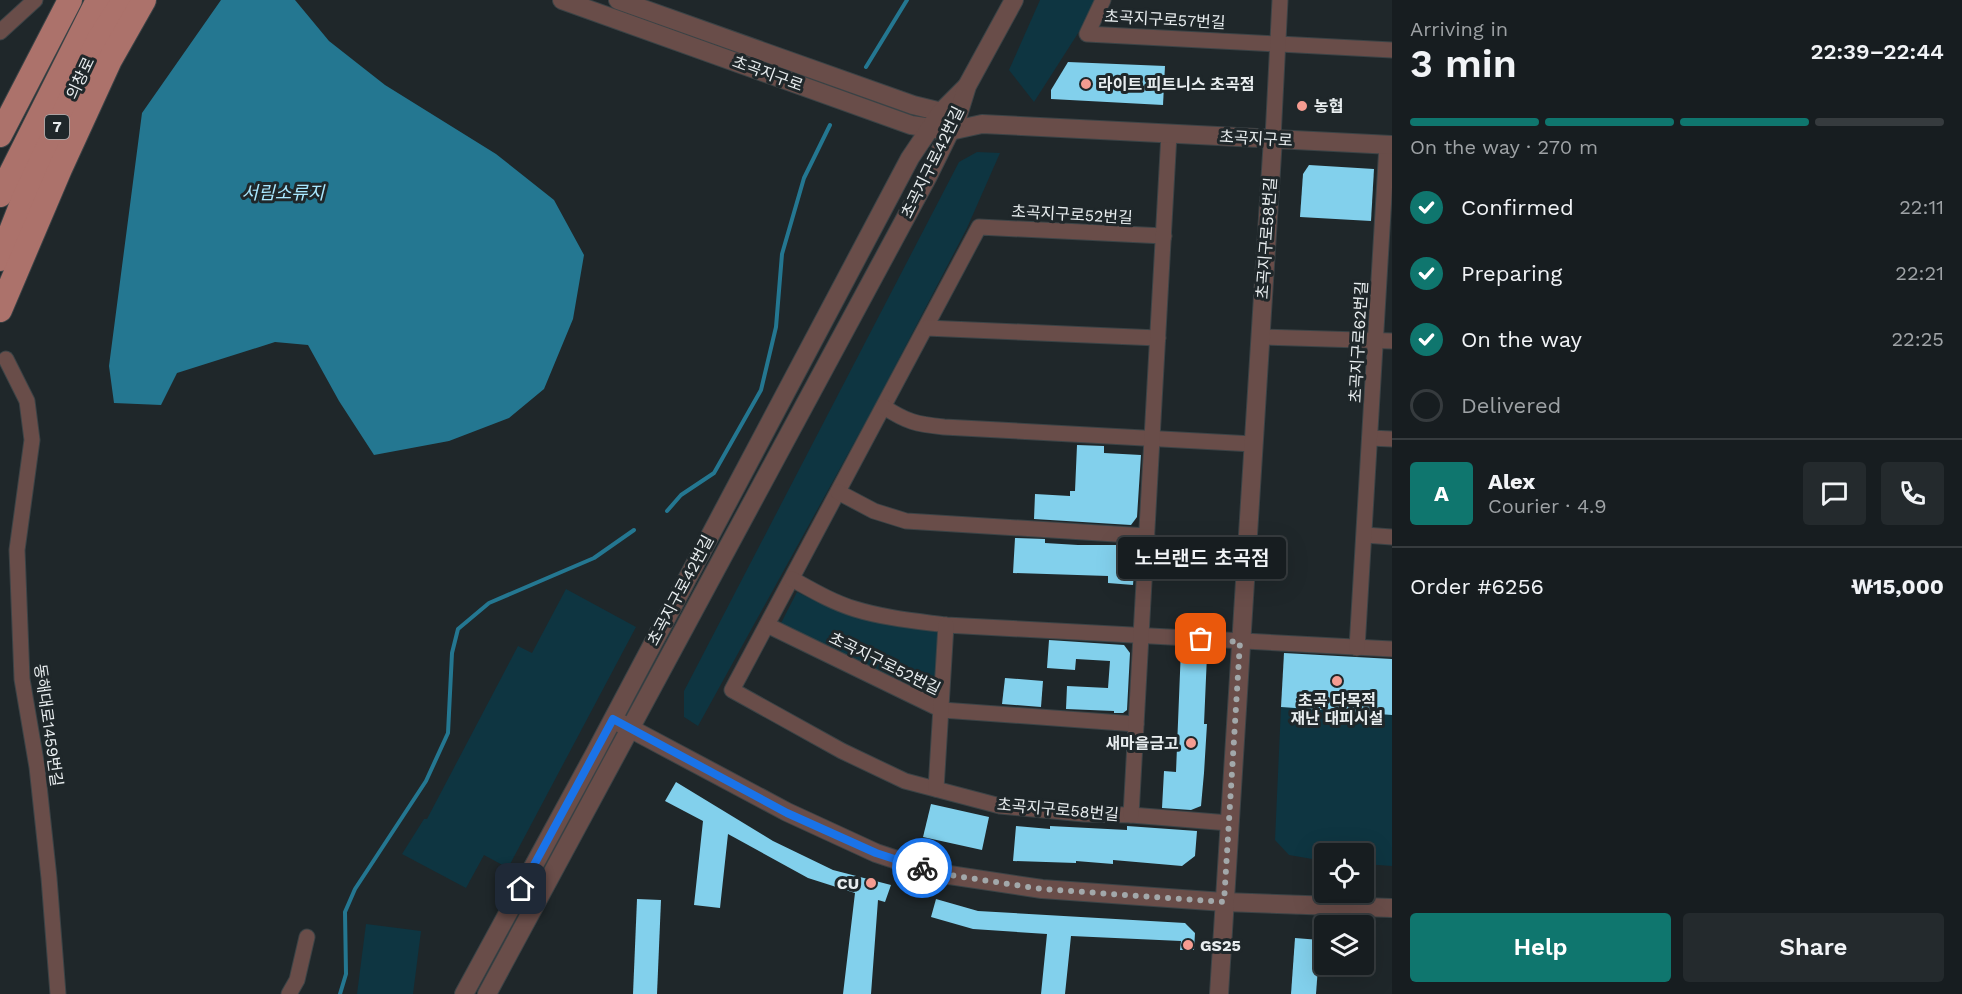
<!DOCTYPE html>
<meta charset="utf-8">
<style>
body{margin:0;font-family:"Work Sans","Noto Sans KR",sans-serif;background:#242a2d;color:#f1f3f6;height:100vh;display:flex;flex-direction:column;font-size:22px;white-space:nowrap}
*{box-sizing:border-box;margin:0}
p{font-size:20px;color:#9ea2a5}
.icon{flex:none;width:33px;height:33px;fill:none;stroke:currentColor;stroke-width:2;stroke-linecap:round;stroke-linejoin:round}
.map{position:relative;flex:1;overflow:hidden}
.panel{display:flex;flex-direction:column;background:#171d20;width:570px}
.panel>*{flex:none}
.buttons{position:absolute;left:1314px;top:843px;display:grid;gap:12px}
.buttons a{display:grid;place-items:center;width:60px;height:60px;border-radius:6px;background:#171d20;box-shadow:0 6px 24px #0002,0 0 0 2px #363b3e;font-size:30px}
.pin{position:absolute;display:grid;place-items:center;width:51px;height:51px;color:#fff;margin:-26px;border-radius:12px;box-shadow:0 3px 9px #0006}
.courier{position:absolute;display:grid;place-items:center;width:60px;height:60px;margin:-30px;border:4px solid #1a73e8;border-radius:50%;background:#fff;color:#222;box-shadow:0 2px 8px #0007}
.bubble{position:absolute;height:42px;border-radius:6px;background:#171d20;box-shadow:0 6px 24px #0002,0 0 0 2px #363b3e;font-size:20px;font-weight:600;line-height:42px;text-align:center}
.summary em{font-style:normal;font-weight:600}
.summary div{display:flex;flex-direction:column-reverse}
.summary{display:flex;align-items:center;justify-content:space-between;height:102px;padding:0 18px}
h1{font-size:39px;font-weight:600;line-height:45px}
.bar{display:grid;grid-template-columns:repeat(4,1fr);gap:9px 6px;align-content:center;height:72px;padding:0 18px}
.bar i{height:8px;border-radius:4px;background:#363b3e}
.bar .selected{background:#0f766e}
.bar p{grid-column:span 4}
.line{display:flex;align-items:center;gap:15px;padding:0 18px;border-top:2px solid #363b3e}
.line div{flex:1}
.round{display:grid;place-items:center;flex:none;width:63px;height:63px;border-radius:6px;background:#242a2d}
ol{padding:0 18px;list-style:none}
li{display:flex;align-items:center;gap:18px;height:66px}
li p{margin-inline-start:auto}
li .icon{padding:6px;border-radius:50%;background:#0f766e;color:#fff;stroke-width:4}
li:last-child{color:#9ea2a5}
li i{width:33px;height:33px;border:3px solid #363b3e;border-radius:50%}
.cta{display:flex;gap:12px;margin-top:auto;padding:12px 18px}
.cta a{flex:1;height:69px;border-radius:6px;background:#0f766e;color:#fff;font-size:24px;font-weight:600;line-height:69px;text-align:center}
.cta a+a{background:#242a2d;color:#f1f3f6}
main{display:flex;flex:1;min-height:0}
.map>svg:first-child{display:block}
</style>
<main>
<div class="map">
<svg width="1392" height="994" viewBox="0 0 1392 994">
<rect width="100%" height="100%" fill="#1f272a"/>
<g fill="#0e3541">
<path d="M1040 0H1094L1082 27 1034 102 1009 70Z"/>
<path d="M977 152 1000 153 967 228 875 405 698 726 684 717V691L959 162Z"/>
<path d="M566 589 636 627 508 868 484 855 466 888 402 854 424 819H427L518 646 532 653Z"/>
<path d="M797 592C843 616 889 622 940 630L935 698 779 627Z"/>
<path d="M1281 707 1392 715V866L1364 864V854H1324V861L1289 855 1275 840Z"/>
<path d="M366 924 421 931 413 994H357Z"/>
</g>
<path fill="#247791" d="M221 0H295L329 41 385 85 496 154 554 200 584 255 573 319 544 389 509 418 449 441 374 455 339 401 308 345 275 342 177 373 161 405 114 403 109 366 142 113Z"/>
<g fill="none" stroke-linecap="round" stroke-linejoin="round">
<g stroke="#247791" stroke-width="4">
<path d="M866 67 907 0"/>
<path d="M667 511 681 495 714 473 761 390 776 327 782 254 804 178 830 125"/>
<path d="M340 994 346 974 345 912 355 889 426 781 448 733 452 653 458 629 489 603 594 558 634 530"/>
</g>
</g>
<g fill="#82d0ec">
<path d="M1068 62 1165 66 1163 105 1051 99V90Z"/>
<path d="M1309 165 1374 169 1371 221 1300 217 1303 174Z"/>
<path d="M1077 445 1104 446V453L1141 455 1137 517 1131 525 1034 519 1035 494 1070 496V491H1075Z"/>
<path d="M1015 538 1045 539V543L1078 545H1132L1136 548 1133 585 1108 583V576L1013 573Z"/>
<path d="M1049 640 1124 645 1130 653 1127 710 1123 713H1114V711L1066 709 1067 686 1108 688 1110 661 1076 659 1075 670 1047 668Z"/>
<path d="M1181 648 1201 650 1207 655 1204 724H1207L1204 773 1201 806 1191 810 1162 808 1164 771 1176 772Z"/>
<path d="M1284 653 1392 659V715L1281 707Z"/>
<path d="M1005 678 1043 681 1041 707 1002 704Z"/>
<path d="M676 782 773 841 833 870 891 885 885 902 878 900 871 994H843L855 893 808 878 728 834 720 908 694 905 703 821 665 801Z"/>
<path d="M931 804 989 817 982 850 923 837Z"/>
<path d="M1016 826 1050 829V826L1127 830V826L1197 831 1195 856 1182 866 1113 860V864L1076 861V863L1013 861Z"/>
<path d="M637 899 661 900 657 994H633Z"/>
<path d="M936 899 978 911 1185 923 1195 933 1194 950H1180L1181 941 1071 936 1065 994H1041L1047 934 973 929 931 917Z"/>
<path d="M1295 938 1320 940 1316 994H1291Z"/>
</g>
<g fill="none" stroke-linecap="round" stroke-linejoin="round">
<g stroke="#3b4346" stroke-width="17">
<g id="minor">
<path d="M1103 0 1087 34 1392 50"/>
<path d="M0 32 35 0"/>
<path d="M1273 138 1280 0"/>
<path d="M1164 236 979 227 732 690 842 751 905 781 1000 806 1084 814 1131 815 1229 823"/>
<path d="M926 328 1158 338"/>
<path d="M1260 337 1392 341"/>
<path d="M6 359 27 401 32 440 17 550 22 679 37 767 49 878 58 994"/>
<path d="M884 407C907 422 916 424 944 427L1253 444"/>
<path d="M1370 438 1392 439"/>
<path d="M838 492 874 511 906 521 1147 536"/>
<path d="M1365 535 1392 537"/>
<path d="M792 579C812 590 832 602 855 609 884 618 916 621 946 625L1392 649"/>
<path d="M767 625 942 710 1136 724"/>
<path d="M1357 648 1387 145"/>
<path d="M936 789 946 625"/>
<path d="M1131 815 1169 134"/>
<path d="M289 994 297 980 307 937"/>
</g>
</g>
<g stroke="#3b4346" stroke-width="20">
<g id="tertiary">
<path d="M562 0 911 125 950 131 982 124 1392 145"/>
<path d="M618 0 913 105 950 114"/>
<path d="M620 723 787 812 876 853 936 873 1042 889 1224 902 1392 908"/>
<path d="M464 994 595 753 910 158 941 112 966 87"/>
<path d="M487 994 927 178 958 115 967 86 1014 0"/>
<path d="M1219 994 1273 138"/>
</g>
</g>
<g stroke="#3b4346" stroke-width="26">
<g id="primary">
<path d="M0 135 70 0"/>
<path d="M0 195 98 0"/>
<path d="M0 259 24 198 98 41 124 0"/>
<path d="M0 310 60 169 110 60 144 0"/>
</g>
</g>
<use href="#minor" stroke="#694d49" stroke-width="15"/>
<use href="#tertiary" stroke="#694d49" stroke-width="18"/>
<use href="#primary" stroke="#ac726b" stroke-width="24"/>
</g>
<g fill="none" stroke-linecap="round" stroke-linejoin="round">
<path stroke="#a2a8aa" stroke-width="6" stroke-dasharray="0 10.8" d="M922 868 936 873 1042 889 1224 902 1240 642 1201 639"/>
<path stroke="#1a73e8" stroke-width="8" d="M521 889 613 719 787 813 876 853 922 868"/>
</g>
<g fill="#f59c91" stroke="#1f272a" stroke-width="2">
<circle cx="1086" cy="84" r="6"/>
<circle cx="1302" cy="106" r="6"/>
<circle cx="1337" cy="681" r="6"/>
<circle cx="1191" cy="743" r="6"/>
<circle cx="871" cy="883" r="6"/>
<circle cx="1188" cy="945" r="6"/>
</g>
<g text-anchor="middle" stroke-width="6" stroke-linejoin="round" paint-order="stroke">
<rect fill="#1f272a" stroke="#acb2b4" stroke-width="1.5" x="45" y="115" width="24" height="24" rx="4.5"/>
<g font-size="15" font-weight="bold" fill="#e8edef">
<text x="57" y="132">7</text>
</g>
<g font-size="16" fill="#e8edef" stroke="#1f272a">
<text transform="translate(1165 19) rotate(3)" y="6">초곡지구로57번길</text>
<text transform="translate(768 73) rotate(20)" y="6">초곡지구로</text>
<text transform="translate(80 78) rotate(-65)" y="6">의창로</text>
<text transform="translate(1256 138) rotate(3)" y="6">초곡지구로</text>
<text transform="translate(932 162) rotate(-64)" y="6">초곡지구로42번길</text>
<text transform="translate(1072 214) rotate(3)" y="6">초곡지구로52번길</text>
<text transform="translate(1266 238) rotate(-86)" y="6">초곡지구로58번길</text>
<text transform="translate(1358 342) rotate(-87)" y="6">초곡지구로62번길</text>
<text transform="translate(680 590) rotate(-62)" y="6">초곡지구로42번길</text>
<text transform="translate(885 663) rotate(26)" y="6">초곡지구로52번길</text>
<text transform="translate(49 725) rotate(82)" y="6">동해대로1459번길</text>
<text transform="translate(1058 809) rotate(5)" y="6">초곡지구로58번길</text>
</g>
<g font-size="16" font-weight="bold" fill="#e8edef" stroke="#1f272a" text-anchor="start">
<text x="1098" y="90">라이트 피트니스 초곡점</text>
<text x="1314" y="112">농협</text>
<text x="1337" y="706" text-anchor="middle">초곡 다목적<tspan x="1337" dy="18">재난 대피시설</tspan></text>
<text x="1179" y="749" text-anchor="end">새마을금고</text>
<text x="859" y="889" text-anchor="end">CU</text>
<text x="1200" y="951">GS25</text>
</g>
<g font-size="18" font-style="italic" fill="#aae8ff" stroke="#1f272a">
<text x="283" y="199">서림소류지</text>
</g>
</g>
</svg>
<div class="buttons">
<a><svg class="icon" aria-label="locate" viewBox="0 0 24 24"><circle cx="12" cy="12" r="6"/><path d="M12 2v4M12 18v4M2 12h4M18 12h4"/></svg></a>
<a><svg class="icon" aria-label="layers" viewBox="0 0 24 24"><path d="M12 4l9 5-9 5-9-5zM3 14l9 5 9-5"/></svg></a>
</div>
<div class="pin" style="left:1201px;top:639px;background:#ea580c"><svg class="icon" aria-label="bag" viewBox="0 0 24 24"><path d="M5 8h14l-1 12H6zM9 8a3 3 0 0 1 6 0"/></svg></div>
<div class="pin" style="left:521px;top:889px;background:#1f2937"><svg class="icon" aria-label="home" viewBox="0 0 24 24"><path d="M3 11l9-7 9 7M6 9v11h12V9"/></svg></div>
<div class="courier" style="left:922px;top:868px"><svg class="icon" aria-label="bike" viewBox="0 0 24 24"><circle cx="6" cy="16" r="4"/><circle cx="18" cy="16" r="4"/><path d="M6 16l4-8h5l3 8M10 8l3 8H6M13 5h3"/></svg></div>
<div class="bubble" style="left:1118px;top:537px;width:168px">노브랜드 초곡점</div>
</div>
<section class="panel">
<div class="summary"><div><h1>3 min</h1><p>Arriving in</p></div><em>22:39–22:44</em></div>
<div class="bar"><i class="selected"></i><i class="selected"></i><i class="selected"></i><i></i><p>On the way · 270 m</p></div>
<ol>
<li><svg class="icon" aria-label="check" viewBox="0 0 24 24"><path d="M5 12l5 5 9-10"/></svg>Confirmed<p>22:11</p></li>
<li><svg class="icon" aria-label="check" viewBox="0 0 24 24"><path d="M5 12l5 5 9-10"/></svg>Preparing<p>22:21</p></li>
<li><svg class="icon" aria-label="check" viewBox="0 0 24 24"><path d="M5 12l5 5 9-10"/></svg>On the way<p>22:25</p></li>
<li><i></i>Delivered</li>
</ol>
<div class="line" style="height:108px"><b class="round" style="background:#0f766e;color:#fff">A</b><div><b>Alex</b><p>Courier · 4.9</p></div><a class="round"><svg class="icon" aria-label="chat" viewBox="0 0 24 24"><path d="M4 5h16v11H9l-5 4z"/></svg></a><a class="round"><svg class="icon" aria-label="phone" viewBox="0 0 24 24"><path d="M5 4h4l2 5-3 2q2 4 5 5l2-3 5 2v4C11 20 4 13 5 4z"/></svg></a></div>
<div class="line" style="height:78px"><div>Order #6256</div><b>₩15,000</b></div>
<div class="cta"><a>Help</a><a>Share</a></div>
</section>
</main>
